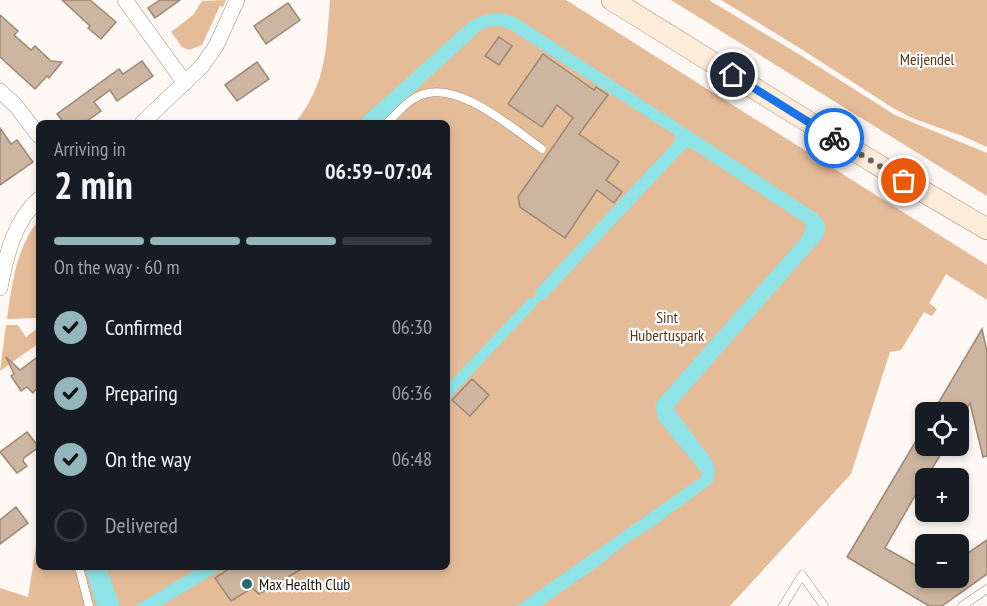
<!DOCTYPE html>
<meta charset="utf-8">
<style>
body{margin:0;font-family:"PT Sans Narrow",sans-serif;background:#20242c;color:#f1f3f6;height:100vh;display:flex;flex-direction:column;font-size:22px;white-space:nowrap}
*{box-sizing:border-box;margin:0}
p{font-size:20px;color:#9ea1a6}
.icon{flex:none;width:33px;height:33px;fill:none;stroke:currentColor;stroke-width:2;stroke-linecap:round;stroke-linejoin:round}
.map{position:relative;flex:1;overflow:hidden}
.side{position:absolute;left:36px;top:120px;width:414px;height:450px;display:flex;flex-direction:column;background:#171b24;border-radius:9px;box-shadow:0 3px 9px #0003}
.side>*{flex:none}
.buttons{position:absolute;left:915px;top:402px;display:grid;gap:12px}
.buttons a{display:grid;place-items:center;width:54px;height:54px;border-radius:9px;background:#171b24;box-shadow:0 3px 9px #0003;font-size:30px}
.pin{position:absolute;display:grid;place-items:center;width:51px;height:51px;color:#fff;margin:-26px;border:3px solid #fff;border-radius:50%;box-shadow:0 2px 6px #0007}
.courier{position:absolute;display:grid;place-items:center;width:60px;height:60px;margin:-30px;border:4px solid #1a73e8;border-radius:50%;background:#fff;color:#222;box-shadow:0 2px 8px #0007}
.head em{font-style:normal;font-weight:600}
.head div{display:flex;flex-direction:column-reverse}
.head{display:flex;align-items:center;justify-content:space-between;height:102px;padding:0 18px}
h1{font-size:39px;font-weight:600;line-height:45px}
.bar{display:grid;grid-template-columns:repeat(4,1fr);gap:9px 6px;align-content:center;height:72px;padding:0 18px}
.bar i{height:8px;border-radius:4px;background:#363941}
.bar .active{background:#92b6b9}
.bar p{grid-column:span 4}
ol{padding:0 18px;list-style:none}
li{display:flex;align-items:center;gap:18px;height:66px}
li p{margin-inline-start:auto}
li .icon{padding:6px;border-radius:50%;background:#92b6b9;color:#111;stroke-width:4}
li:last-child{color:#9ea1a6}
li i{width:33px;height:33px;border:3px solid #363941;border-radius:50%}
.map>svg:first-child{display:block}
</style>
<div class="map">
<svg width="987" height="606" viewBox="0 0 987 606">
<rect width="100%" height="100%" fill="#fdf8f3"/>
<g fill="#e5bc98">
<path d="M226 0 223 7 220 6 202 45 189 50 182 47 171 32 193 15 202 1Z"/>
<path d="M330 0H566L987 265V300L946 274 929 303 937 309 932 316 924 312 901 350 890 352 851 474 730 606H0V588L28 597 39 527V567H447V123H295C327 83 326 49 330 0Z"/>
<path d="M671 0H709L797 53 895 115 987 153V196Z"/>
<path d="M721 0H987V147L965 137 912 118 893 108 798 47Z"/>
<path d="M39 219V318L7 319C12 283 16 249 39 219Z"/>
<path d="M6 325H18L26 337 39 327V343L0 371Z"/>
</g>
<g fill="#8ee3e6">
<path d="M501 13 517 18 817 214C825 220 827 228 823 237L674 407 675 411 711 459C715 467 717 476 712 483L670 514H669L656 525 627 543 600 565 541 606H517L701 477 702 473 658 419 655 404 803 236 806 224 691 148H686L544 300 537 302 536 306 447 401V385L529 298H533L536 293V290L674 142 675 135 511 30C501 24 491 24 481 30L380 123H357L469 22 484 15Z"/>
<path d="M85 567H106L120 606H97Z"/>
<path d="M200 567H225L161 606H135Z"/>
</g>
<g fill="#cdb6a1" stroke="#9d8773" stroke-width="1.5">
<path d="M62 0H90L116 22 101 39 88 28 90 26Z"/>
<path d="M160 0H180L155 18 148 8Z"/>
<path d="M288 3 300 20 266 44 254 26Z"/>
<path d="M0 15 18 31 14 35 31 50 35 46 51 61 62 62 49 78 47 76 35 89 0 57Z"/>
<path d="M499 37 512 46 499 65 485 56Z"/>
<path d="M543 54 594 90 596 87 608 95 579 134 619 162 606 180 622 192 614 203 597 190 565 238 520 207 518 197 573 118 557 105 542 127 508 104Z"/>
<path d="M142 61 153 76 117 101 110 90 94 102 101 111 84 123H64L57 114 119 69 123 74Z"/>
<path d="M257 62 269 79 237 101 225 85Z"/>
<path d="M0 128 11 144 17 140 33 162 0 185Z"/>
<path d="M982 329 987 352V456L983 457 970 403 965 412H933Z"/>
<path d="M39 356V386L33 393 27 387 21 391 11 376 14 374 6 357 20 370Z"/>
<path d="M472 379 489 395 470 416 452 400Z"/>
<path d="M926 424V446H946L926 478V506L916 494 885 548 926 571V578H958V560L987 540V574L942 606H929L847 557Z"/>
<path d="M27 432 39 447 24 458 23 461 27 466 17 473 0 452Z"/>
<path d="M16 507 28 523 0 544V520Z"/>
<path d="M232 567H305L259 594 252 588 231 601 215 578Z"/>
</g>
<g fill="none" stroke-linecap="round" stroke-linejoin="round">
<g stroke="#9e8874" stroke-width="9">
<g id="lane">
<path d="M387 123C396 115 405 103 415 98 453 75 512 128 542 149"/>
<path d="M79 567 89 606"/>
<path d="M783 606 802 575 824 606"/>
<path d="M962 606 987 589"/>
</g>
</g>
<g stroke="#9e8874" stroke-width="16">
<g id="street">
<path d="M125 0 185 83"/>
<path d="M0 91 16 106 39 136"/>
<path d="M142 123 202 66 216 46 237 0"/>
<path d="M0 288C6 256 14 221 39 199"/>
</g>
</g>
<g stroke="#9e8874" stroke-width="22">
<path id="secondary" d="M612 0 873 162 987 229"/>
</g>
<use href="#lane" stroke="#fff" stroke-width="8"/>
<use href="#street" stroke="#fff" stroke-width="15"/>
<use href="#secondary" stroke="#feecdb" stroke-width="21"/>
</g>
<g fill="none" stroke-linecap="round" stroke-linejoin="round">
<path stroke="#6b645e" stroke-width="6" stroke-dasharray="0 10.8" d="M834 138 904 181"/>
<path stroke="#1a73e8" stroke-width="8" d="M733 75 834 138"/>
</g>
<circle fill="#1f6b6e" stroke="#fff" stroke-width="2" cx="247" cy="584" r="6"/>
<g text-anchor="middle" stroke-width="4.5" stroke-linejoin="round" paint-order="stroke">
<g font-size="16" fill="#583715" stroke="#fff">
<text x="927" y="65">Meijendel</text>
<text x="667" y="323">Sint<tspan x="667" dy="18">Hubertuspark</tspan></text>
</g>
<g font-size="16" fill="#1d150d" stroke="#fff" text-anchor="start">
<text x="259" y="590">Max Health Club</text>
</g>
</g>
</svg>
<div class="buttons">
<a><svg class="icon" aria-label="locate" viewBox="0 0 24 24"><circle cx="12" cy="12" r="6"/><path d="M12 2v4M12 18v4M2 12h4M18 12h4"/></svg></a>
<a>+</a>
<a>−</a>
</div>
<div class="pin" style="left:904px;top:181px;background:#ea580c"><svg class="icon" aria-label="bag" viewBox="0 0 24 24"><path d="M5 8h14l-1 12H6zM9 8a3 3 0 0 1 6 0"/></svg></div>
<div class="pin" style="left:733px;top:75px;background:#1f2937"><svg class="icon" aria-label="home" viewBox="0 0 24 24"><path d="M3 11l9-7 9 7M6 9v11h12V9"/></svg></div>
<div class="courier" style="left:834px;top:138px"><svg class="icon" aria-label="bike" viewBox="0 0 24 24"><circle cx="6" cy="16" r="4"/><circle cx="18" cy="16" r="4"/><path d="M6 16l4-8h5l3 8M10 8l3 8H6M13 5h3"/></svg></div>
<section class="side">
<div class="head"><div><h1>2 min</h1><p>Arriving in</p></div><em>06:59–07:04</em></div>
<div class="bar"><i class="active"></i><i class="active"></i><i class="active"></i><i></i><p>On the way · 60 m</p></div>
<ol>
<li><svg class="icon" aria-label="check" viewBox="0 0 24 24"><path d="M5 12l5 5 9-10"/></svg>Confirmed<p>06:30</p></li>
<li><svg class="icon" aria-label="check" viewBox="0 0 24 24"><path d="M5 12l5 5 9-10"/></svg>Preparing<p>06:36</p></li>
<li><svg class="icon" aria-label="check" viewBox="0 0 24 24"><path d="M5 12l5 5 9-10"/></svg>On the way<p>06:48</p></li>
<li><i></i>Delivered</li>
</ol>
</section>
</div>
